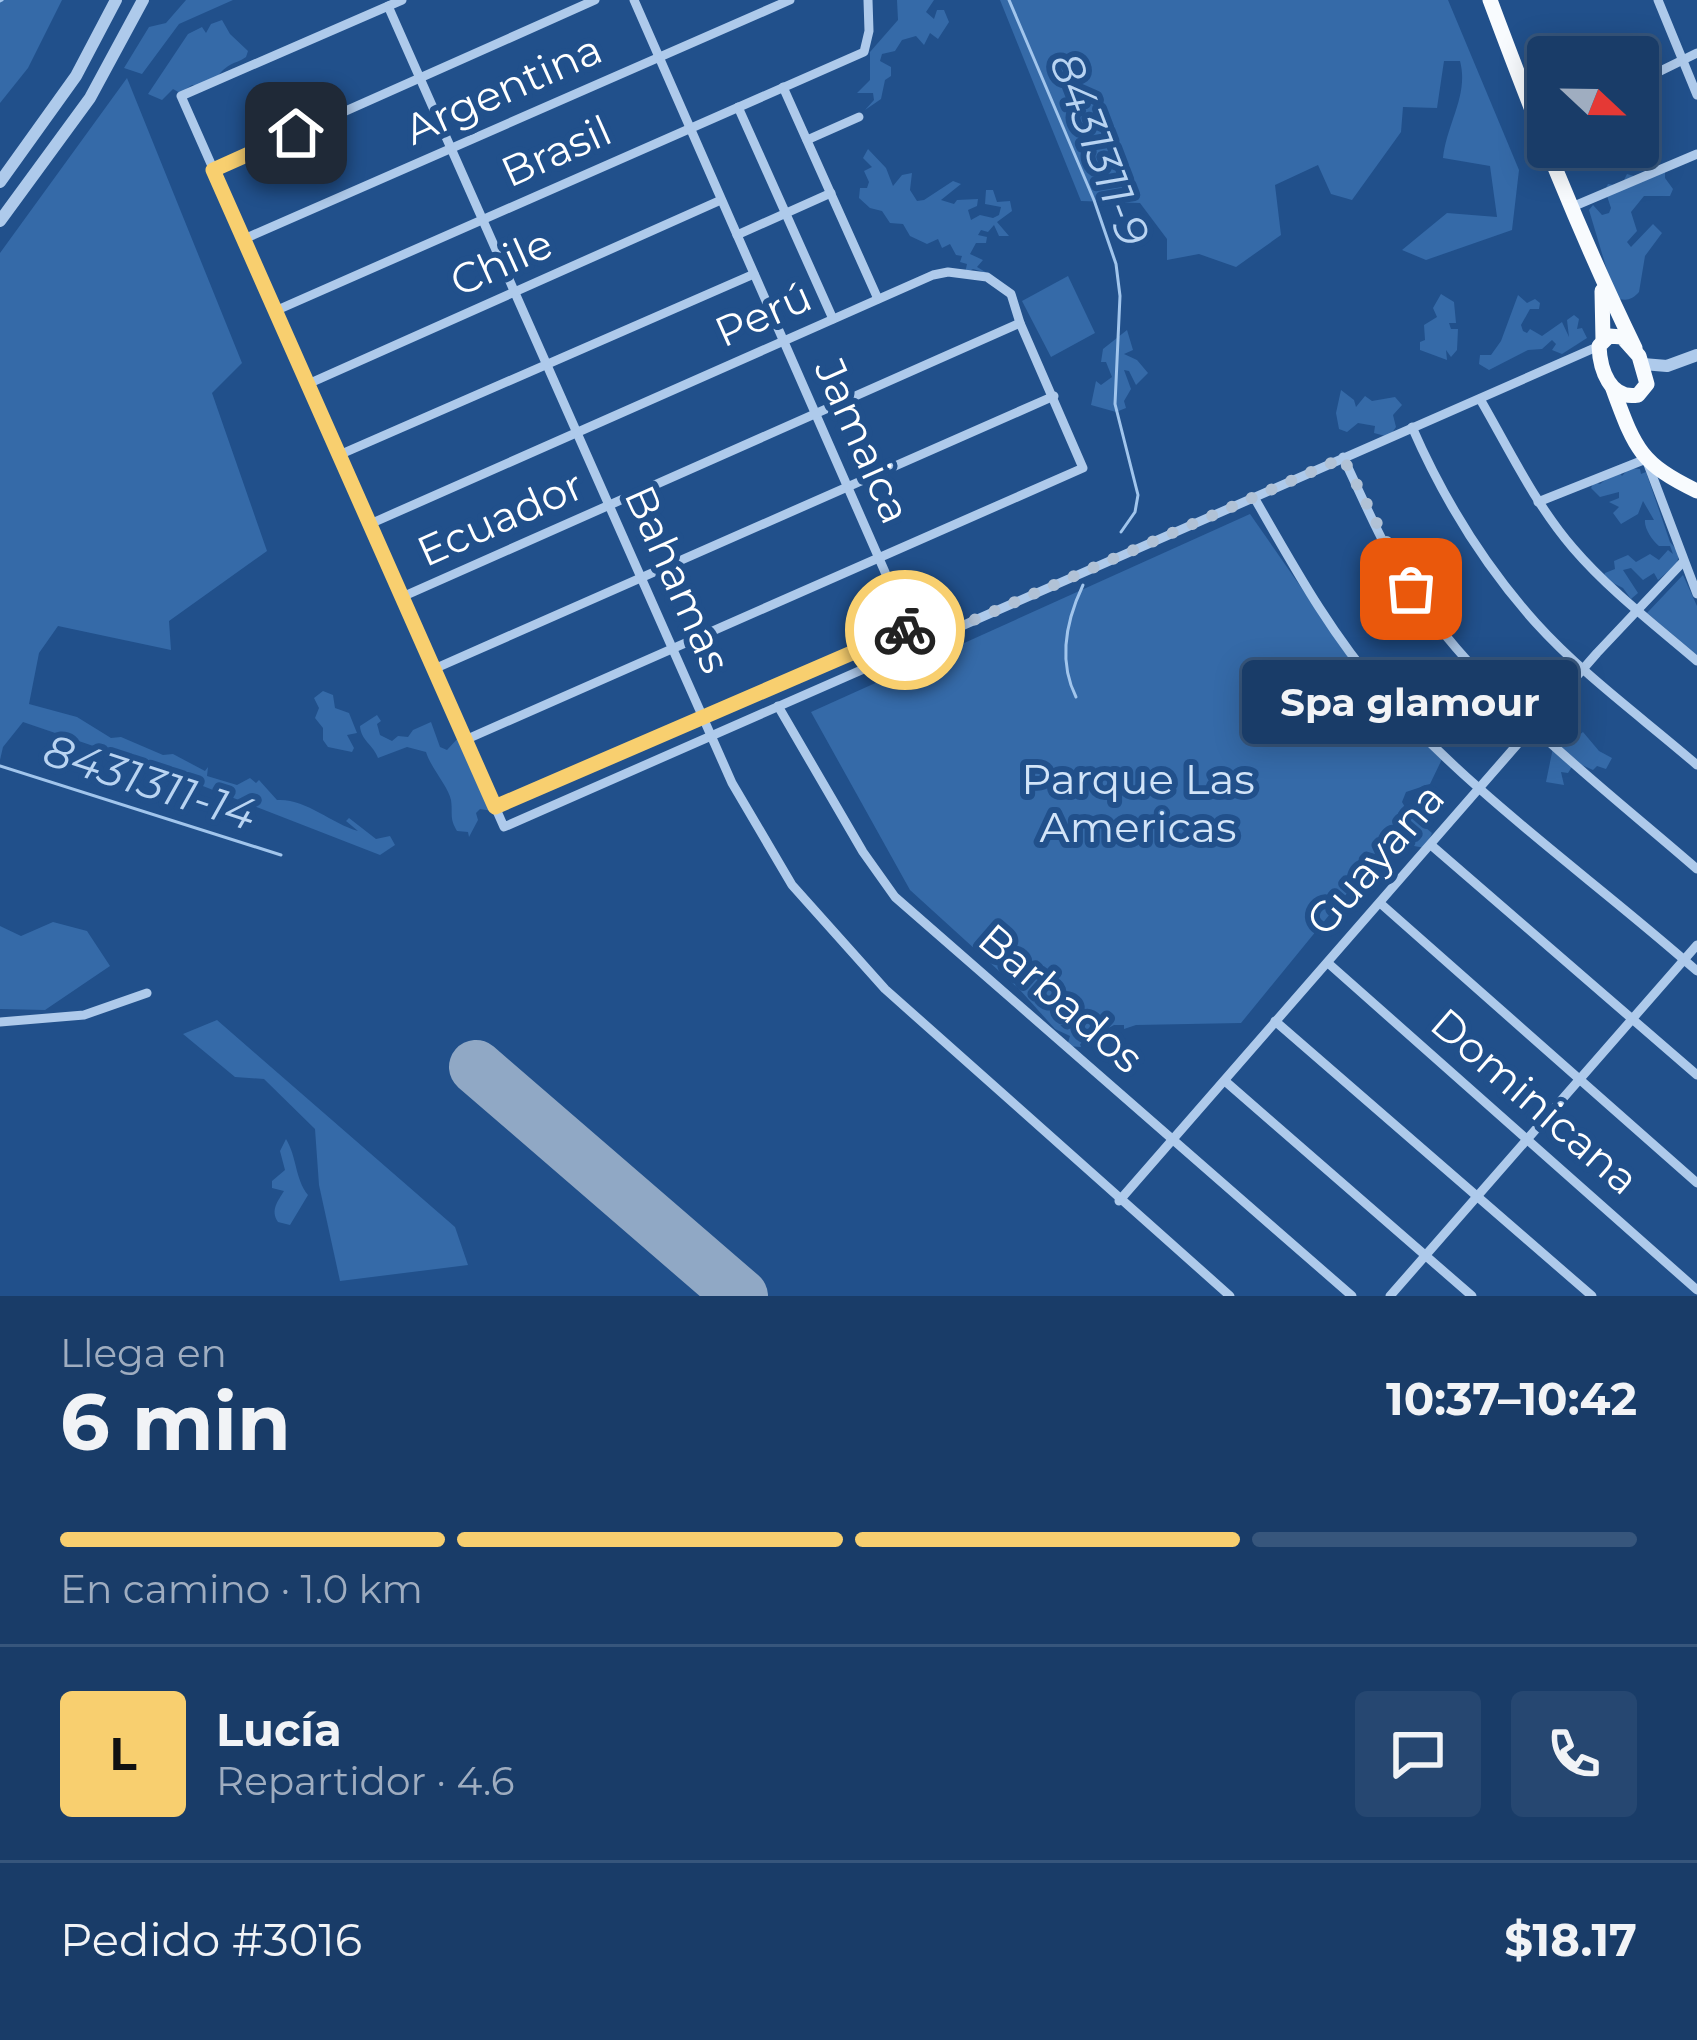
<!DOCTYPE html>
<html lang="es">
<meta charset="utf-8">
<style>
body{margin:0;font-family:Montserrat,sans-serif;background:#264771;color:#f1f3f6;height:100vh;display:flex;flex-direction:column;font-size:45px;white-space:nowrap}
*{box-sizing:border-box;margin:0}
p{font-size:39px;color:#9fadc0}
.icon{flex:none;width:66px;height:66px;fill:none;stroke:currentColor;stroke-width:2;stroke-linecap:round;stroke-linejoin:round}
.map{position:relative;height:1296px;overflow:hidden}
.sheet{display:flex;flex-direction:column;background:#193c68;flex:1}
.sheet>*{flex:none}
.needle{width:78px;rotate:112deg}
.controls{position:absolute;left:1527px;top:36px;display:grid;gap:24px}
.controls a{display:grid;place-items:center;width:132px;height:132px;border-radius:12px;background:#193c68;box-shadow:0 6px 30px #0003,0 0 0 3px #37567c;font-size:60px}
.pin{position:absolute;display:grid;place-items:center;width:102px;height:102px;color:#fff;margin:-51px;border-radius:24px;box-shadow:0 6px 18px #0006}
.courier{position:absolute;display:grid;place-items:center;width:120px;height:120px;margin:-60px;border:9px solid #f8cf6f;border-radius:50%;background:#fff;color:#222;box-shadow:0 3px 15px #0007}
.bubble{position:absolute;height:84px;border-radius:12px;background:#193c68;box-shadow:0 6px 30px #0003,0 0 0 3px #37567c;font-size:39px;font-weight:700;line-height:84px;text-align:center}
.head em{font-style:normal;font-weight:700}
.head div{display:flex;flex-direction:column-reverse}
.head{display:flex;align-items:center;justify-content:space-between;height:204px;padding:0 60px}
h1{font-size:78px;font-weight:700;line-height:90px}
.bar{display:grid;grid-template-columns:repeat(4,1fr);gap:18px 12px;align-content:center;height:144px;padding:0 60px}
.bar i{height:15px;border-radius:9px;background:#37567c}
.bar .current{background:#f8cf6f}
.bar p{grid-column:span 4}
.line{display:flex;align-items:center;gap:30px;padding:0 60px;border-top:3px solid #37567c}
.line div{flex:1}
.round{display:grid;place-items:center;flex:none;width:126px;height:126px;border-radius:12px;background:#264771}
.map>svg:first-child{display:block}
</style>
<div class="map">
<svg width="1697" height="1296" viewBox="0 0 1697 1296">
<rect width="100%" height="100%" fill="#21508b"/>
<g fill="#356aa8">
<path d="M0 0H62L28 68 0 103Z"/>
<path d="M186 0H233L179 24 142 74 124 68 149 27 166 23Z"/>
<path d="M897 0H934L926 12 934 19 937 10H944L949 22 938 39 930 33 924 45 916 36 902 40 895 51 882 54 880 61 891 67V76L885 80 881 99 865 110 874 100 873 93H857L870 80V52L898 20Z"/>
<path d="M1000 0H1448L1519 170 1512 230 1426 260 1402 250 1447 213 1497 217 1490 166 1443 158C1447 123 1469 95 1460 61H1444L1437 108 1403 107 1401 132 1352 200 1331 194 1318 165 1275 185 1281 235 1236 267 1199 254 1167 260V239L1140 203 1081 201Z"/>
<path d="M222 20 230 34 248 51 246 57C241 61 235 62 230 65 214 74 217 89 192 85L180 93 173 89 162 100 148 94 188 34 202 27 206 33 211 24Z"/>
<path d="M127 78 242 363 212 393 267 551 169 621 171 650 58 626 39 653 29 704 77 717 111 738 121 737 163 755 173 754 205 771 208 767 207 776 237 785 250 778 256 783 259 780 277 800C305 798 331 823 358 831L346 821 349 818 376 839 390 836 395 845 380 855 149 765 23 722 3 747 0 760V253Z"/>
<path d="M868 149 886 168 893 186 902 175 912 173 910 190 917 201 924 200 953 181 961 184 941 200 954 204 957 200 978 199 977 206 968 210 971 220 980 215 993 218 999 215 1001 207 985 204 986 190H993L997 202 1010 201 1012 211 997 222 1009 236H999L994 225 988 232 981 230 978 235 987 237 986 243H976L970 254 983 260 977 267 987 273 973 269 965 273 967 264 960 262 962 256 956 255 950 244 942 248 938 239 927 244 910 236 903 224 890 223 882 211 870 208 859 198 860 188H867L869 182 864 171 872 167 863 158Z"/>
<path d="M1665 171V178L1673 189 1670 196H1644L1631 212 1637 231 1627 242 1631 247 1653 224 1662 233 1645 256 1639 292C1632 300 1625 302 1615 297L1589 210 1593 205 1602 215 1609 213 1611 208 1605 190 1608 184 1621 186 1627 174 1644 179Z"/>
<path d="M1068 276 1095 333 1051 357 1022 301Z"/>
<path d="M1441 294 1454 302 1456 323H1449L1451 329H1458L1457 350 1451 357 1446 350 1447 360 1420 350V342L1425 340 1424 325 1437 317 1433 308Z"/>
<path d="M1518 295 1527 303 1535 299 1540 303 1539 309H1530L1521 325 1523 331 1527 333 1530 329 1542 336 1562 322 1569 337 1567 320 1574 315 1579 319 1577 329 1582 328 1587 338 1562 354 1552 350 1556 344 1552 340 1542 349 1528 350 1489 370 1479 364 1480 355H1491L1501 341Z"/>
<path d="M1127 330 1133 350 1124 354 1137 360 1148 373 1136 385 1129 371 1124 370 1131 389 1124 401 1126 408 1116 412 1091 405 1096 381 1101 385 1112 377 1106 362H1101L1103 349Z"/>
<path d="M1341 390 1354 400 1356 407 1365 396 1372 401 1395 397 1402 405 1393 415 1396 427 1389 437 1374 433 1375 426 1358 423 1347 432 1339 429 1336 413Z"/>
<path d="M1629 468 1640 469 1641 474 1646 472 1670 542 1679 553 1677 564 1658 580 1654 573 1643 580 1631 568 1623 570 1638 593 1631 599 1623 588 1603 578 1605 573 1615 569 1614 561 1628 555 1636 562 1650 554 1659 560 1668 550 1673 554 1670 546H1659C1652 540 1644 528 1645 520H1654L1643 501 1638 514 1621 524 1613 513 1619 507 1609 502 1619 498V492L1600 497 1591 488 1594 482 1600 484 1618 470 1622 476Z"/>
<path d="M1250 514 1365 679 1443 757 1430 784 1406 792 1402 802 1409 814 1432 833 1425 848 1403 844 1397 832 1241 1023 1136 1025 1124 1029V1025H1114L1080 1044 1081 1047 1067 1046 1070 1036 1055 1029 1020 990 910 890 811 712Z"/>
<path d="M1683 575 1697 606V655L1647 613Z"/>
<path d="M323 691 333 695 335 708 349 713 357 733 347 735 354 748 352 752 328 747 323 740V728L315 718 319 708 314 698Z"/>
<path d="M1558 706 1563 714 1560 729 1578 736 1583 732 1599 751 1612 758 1606 769 1597 766 1593 770 1575 762 1568 773 1561 772 1564 785 1546 782 1555 738 1567 746 1543 723Z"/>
<path d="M377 715 381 721 377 724 380 735 392 741 398 736 408 737 413 730 431 722 440 747 447 750 459 737 493 811 480 809 476 813 478 820 469 837 468 832 457 831C449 818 453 814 451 800 449 788 431 768 426 752L407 747 378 758C373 744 361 741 360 726Z"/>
<path d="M53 922 87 931 110 966 45 1010 0 1009V926L21 936Z"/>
<path d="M217 1020 455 1227 468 1265 340 1281 319 1185 315 1129 264 1079 235 1077 183 1034Z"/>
<path d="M286 1139C297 1157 295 1179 308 1195L290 1225 278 1222C270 1210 278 1201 284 1191L272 1188V1181L285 1170 280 1151Z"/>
</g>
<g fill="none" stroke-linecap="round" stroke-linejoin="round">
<g stroke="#a1c5ec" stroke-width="3">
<path d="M1009 0 1094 200 1116 264 1120 296 1115 404 1138 495 1135 512 1121 532"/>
<path d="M0 1 2 0"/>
<path d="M1076 697C1058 661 1066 621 1083 585"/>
<path d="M0 766 281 855"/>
</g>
<path stroke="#90a8c5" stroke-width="54" d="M476 1067 741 1296"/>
<g stroke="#aecaeb" stroke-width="9">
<path d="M402 0 181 96 504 827 1599 346"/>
<path d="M634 0 917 645"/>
<path d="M1658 0 1697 95"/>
<path d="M388 6 732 783 792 885 885 989 1230 1296"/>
<path d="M1638 82 1697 53"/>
<path d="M783 87 878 299"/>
<path d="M738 107 833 319"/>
<path d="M807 140 859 117"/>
<path d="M213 170 595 0"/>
<path d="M1572 207 1697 154"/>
<path d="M737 235 831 193"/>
<path d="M244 239 790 0"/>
<path d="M275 311 864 52 869 31 868 0"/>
<path d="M308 384 721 200"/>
<path d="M1480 399C1509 449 1535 504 1573 548 1609 590 1655 625 1697 661"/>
<path d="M1412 427C1443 498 1484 565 1536 623 1583 675 1644 719 1697 765"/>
<path d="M339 455 754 274"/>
<path d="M1343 457C1364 501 1383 547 1410 588 1485 699 1597 782 1697 869"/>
<path d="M1255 499C1293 565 1330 633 1381 691 1473 796 1592 878 1697 971"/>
<path d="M1538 502 1646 459 1697 594"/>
<path d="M370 524 933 275 948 272 987 277 1011 294 1020 323 1083 468 465 740"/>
<path d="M402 597 1020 323"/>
<path d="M434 669 1054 396"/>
<path d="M778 706 863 852 895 897 1352 1296"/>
<path d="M495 807 909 628"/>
<path d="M1431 845 1697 1075"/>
<path d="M1380 903 1697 1183"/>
<path d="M1328 963 1697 1290"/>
<path d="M1275 1021 1592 1296"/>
<path d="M0 1022 84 1015 147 993"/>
<path d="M1225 1081 1472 1296"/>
<path d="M1119 1201 1597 653 1683 562"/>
<path d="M1390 1296 1697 945"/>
</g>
<g stroke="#aecaeb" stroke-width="12">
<path d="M0 182 76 76 116 0"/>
<path d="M0 221 90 98 143 0"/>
<path d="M1643 364 1667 366 1697 355"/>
</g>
<g stroke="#f8fbfe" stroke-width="15">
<path d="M1490 0C1534 118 1580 235 1635 348"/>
<path d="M1602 291 1603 340"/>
<path d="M1609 336 1622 337 1639 356 1647 384 1638 395C1610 400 1600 370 1599 346Z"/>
<path d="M1613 389C1635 448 1639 463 1697 491"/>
</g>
</g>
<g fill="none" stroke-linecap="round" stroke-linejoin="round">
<path stroke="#b1c2d6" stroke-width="12" stroke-dasharray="0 21.6" d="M905 630 909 628 917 645 1343 458 1411 589"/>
<path stroke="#f8cf6f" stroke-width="15" d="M296 133 213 170 495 807 905 630"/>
</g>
<g text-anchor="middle" stroke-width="12" stroke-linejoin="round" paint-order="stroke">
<g font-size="42" fill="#fff" stroke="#21508b">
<text transform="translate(503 89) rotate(-24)" y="15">Argentina</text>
<text transform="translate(556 151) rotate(-24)" y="15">Brasil</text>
<text transform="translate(501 262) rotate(-24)" y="15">Chile</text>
<text transform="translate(763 314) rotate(-24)" y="15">Perú</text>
<text transform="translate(863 441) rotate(66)" y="15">Jamaica</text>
<text transform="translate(500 518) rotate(-24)" y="15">Ecuador</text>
<text transform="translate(678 579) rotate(66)" y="15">Bahamas</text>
<text transform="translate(1375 859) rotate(-49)" y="15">Guayana</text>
<text transform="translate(1061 998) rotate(41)" y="15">Barbados</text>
<text transform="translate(1535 1101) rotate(41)" y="15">Dominicana</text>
</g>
<g font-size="42" fill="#d2e4f8" stroke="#21508b">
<text x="1138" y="794">Parque Las<tspan x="1138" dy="48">Americas</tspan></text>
</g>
<g font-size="45" font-style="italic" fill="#b9d4f2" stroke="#21508b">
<text transform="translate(1100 149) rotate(69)" y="16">8431311-9</text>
<text transform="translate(150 782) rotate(18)" y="16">8431311-14</text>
</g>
</g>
</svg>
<div class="controls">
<a><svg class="needle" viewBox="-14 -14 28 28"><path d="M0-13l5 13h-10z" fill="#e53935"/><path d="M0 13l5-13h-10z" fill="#9fadc0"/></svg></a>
</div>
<div class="pin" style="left:1411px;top:589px;background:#ea580c"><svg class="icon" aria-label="bag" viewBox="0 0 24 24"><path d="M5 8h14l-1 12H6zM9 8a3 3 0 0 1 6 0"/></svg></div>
<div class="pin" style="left:296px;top:133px;background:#1f2937"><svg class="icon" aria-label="home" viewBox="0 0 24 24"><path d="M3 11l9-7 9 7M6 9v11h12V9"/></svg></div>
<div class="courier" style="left:905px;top:630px"><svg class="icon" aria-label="bike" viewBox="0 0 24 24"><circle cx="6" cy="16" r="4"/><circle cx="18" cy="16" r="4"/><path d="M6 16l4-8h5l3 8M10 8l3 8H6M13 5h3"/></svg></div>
<div class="bubble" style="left:1242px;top:660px;width:336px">Spa glamour</div>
</div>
<section class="sheet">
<div class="head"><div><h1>6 min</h1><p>Llega en</p></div><em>10:37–10:42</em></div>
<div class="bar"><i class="current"></i><i class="current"></i><i class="current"></i><i></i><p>En camino · 1.0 km</p></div>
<div class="line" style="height:216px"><b class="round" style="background:#f8cf6f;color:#111">L</b><div><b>Lucía</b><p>Repartidor · 4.6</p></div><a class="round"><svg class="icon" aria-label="chat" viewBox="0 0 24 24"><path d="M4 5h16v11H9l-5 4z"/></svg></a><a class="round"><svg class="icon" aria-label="phone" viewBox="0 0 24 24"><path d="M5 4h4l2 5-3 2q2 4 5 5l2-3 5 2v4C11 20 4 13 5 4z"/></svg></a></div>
<div class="line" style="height:156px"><div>Pedido #3016</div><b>$18.17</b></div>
</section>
